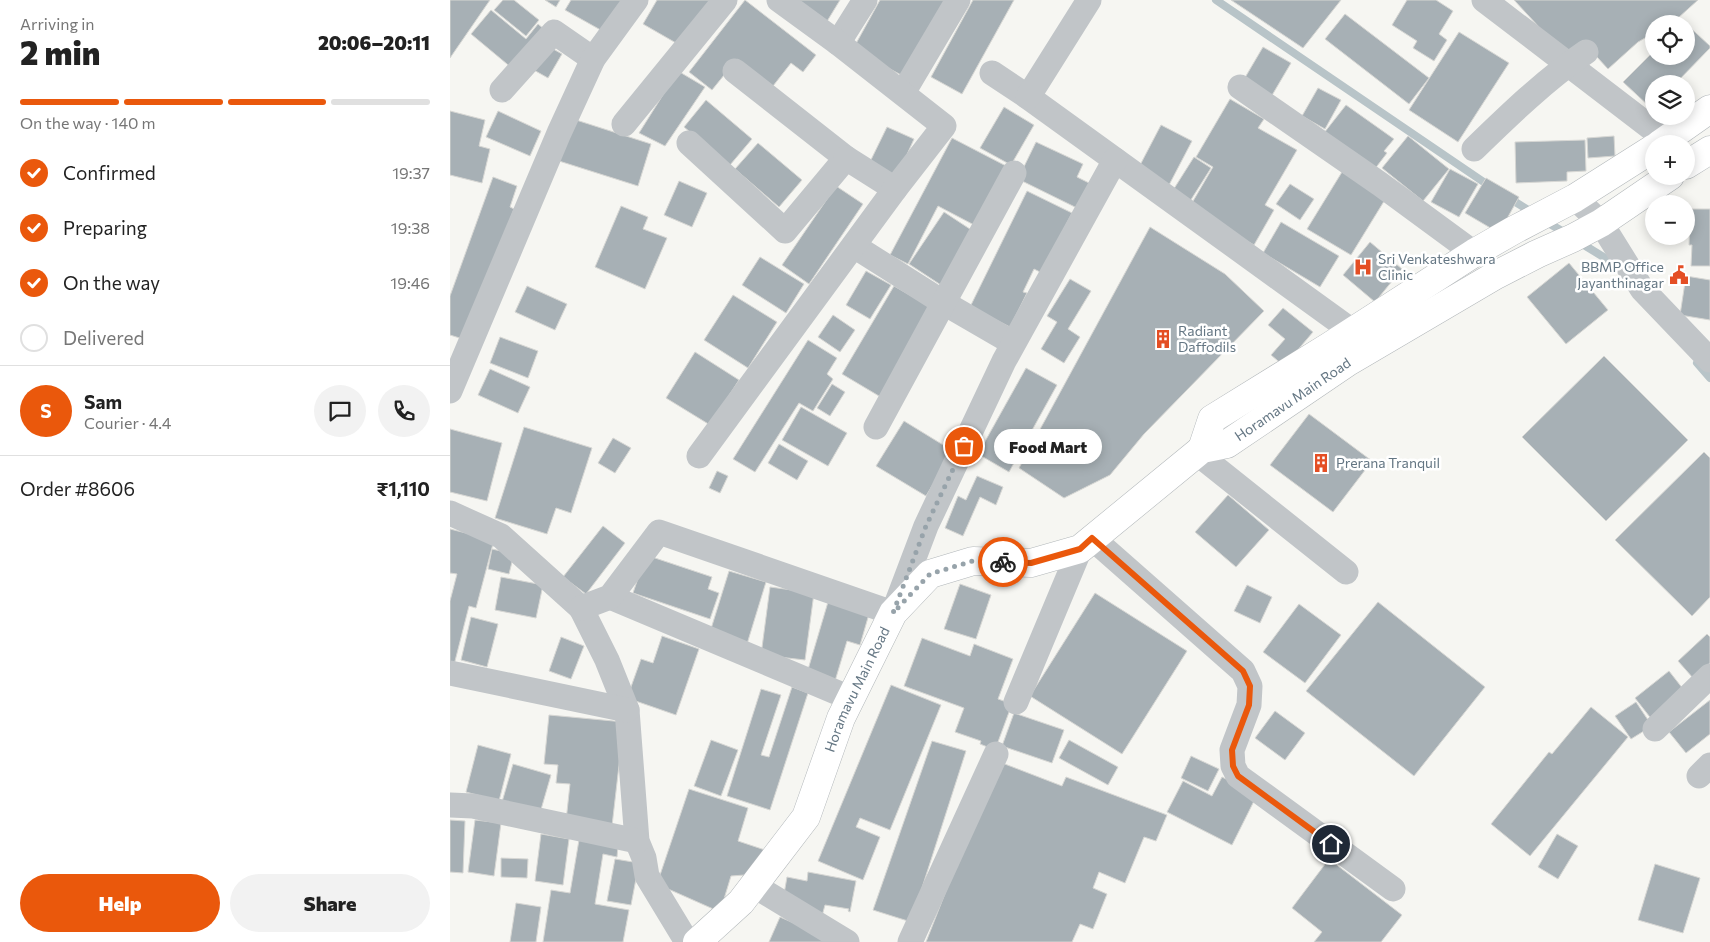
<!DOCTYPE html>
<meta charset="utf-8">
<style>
body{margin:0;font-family:Commissioner,sans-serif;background:#f2f2f2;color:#222;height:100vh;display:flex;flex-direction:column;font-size:19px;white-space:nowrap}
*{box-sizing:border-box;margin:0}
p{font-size:16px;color:#767676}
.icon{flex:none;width:28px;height:28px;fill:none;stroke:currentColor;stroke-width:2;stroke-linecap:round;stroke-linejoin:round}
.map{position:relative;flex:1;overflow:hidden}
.side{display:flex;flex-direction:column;background:#fff;width:450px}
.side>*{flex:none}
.tools{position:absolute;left:1195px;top:15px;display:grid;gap:10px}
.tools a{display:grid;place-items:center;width:50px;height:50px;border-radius:50%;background:#fff;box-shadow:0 2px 12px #0003;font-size:25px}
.pin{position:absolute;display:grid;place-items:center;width:42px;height:42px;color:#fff;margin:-21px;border:2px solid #fff;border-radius:50%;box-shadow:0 1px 5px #0007}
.courier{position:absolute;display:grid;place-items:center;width:50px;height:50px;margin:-25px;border:4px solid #ea580c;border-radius:50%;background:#fff;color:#222;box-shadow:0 1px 6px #0007}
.bubble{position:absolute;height:35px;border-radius:18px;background:#fff;box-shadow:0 2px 12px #0003;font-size:16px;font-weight:800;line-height:35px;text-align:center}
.head em{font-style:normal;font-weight:800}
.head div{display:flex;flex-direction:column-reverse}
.head{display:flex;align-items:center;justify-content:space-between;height:85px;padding:0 20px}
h1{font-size:32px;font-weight:800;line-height:38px}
.bar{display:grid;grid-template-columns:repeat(4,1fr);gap:8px 5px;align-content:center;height:60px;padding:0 20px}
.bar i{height:6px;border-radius:4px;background:#e0e0e0}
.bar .selected{background:#ea580c}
.bar p{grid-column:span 4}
.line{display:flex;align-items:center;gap:12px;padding:0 20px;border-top:1px solid #e0e0e0}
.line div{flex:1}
.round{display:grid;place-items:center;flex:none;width:52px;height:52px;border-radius:26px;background:#f2f2f2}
ol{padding:0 20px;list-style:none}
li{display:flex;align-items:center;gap:15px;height:55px}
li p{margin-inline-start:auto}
li .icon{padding:5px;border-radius:50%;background:#ea580c;color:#fff;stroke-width:4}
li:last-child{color:#767676}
li i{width:28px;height:28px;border:2px solid #e0e0e0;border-radius:50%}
.button{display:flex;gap:10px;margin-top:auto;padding:10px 20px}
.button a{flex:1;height:58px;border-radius:30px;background:#ea580c;color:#fff;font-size:20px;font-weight:800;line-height:58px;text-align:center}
.button a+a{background:#f2f2f2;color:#222}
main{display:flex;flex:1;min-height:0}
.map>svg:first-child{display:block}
</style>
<main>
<section class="side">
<div class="head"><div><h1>2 min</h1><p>Arriving in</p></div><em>20:06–20:11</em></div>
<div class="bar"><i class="selected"></i><i class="selected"></i><i class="selected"></i><i></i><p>On the way · 140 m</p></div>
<ol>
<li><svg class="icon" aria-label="check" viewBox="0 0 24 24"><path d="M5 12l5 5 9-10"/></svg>Confirmed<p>19:37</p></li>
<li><svg class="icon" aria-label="check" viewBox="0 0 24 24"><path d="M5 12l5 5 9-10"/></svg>Preparing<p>19:38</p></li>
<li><svg class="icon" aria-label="check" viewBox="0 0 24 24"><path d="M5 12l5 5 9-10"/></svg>On the way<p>19:46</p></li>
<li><i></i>Delivered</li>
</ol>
<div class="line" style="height:90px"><b class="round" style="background:#ea580c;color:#fff">S</b><div><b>Sam</b><p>Courier · 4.4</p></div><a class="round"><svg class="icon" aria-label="chat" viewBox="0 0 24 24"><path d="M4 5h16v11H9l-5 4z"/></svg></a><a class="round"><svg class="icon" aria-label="phone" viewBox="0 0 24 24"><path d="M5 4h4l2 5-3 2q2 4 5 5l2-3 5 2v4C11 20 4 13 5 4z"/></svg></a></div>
<div class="line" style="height:65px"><div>Order #8606</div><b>₹1,110</b></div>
<div class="button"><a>Help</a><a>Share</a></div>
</section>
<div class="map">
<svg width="1260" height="942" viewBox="0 0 1260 942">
<rect width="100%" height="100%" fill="#f6f6f2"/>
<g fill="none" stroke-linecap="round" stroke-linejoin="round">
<g stroke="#b8c4c8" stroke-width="8">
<path d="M766 0 1041 187"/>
<path d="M1059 198 1083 213"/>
<path d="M1095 221 1117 234"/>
<path d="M1129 242 1160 261 1166 268"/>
<path d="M1247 363 1260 378"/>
</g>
</g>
<g fill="#a7b0b5" stroke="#d7d7d4">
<path d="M0 0H40L0 58Z"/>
<path d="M53 0H64L89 20 76 36 44 10Z"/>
<path d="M95 0H110L106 7Z"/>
<path d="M121 0H174L156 33 115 10Z"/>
<path d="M207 0H260L233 47 193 24Z"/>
<path d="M295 0 366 55 353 72 341 63 323 86 287 59 262 90 239 72Z"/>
<path d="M343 0H390L376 23Z"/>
<path d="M430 0H495L453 76 403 49Z"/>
<path d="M523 0H564L512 94 481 77Z"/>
<path d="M781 0H891L853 48Z"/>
<path d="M957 0H986L1003 11 989 34 997 40 984 61 963 48 967 41 942 25Z"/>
<path d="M1064 0H1248L1228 18 1216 24H1204V30L1195 38 1188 42 1158 69 1136 45 1114 54Z"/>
<path d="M41 10 76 39 88 24 95 30 63 69 21 34Z"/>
<path d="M895 14 979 78 959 104 875 39Z"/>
<path d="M1233 21 1260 46V48L1225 84H1204V105L1201 108 1173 82 1204 51V56H1236V24H1230Z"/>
<path d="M1009 32 1059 63 1008 142 959 110Z"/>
<path d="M96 45 112 54 98 78 82 69Z"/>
<path d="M813 47 841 63 821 97 793 81Z"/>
<path d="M228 71 255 87 215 146 189 133Z"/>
<path d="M868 88 891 100 875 129 852 116Z"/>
<path d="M780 99 814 119 808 128 847 150 815 205 824 210 804 245 739 208 763 167 746 157Z"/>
<path d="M256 100 302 139 280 165 234 127Z"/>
<path d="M896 105 944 139 934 151 937 153 924 170 874 133Z"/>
<path d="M554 107 584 125 561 165 530 148Z"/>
<path d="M0 111 35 120 29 146 40 149 32 183 0 175Z"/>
<path d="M48 111 91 131 80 156 36 137Z"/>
<path d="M123 119 201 144 188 186 109 161Z"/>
<path d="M711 125 742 141 719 185 688 169Z"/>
<path d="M437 127 464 139 445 181 417 168Z"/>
<path d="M958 136 999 169 973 201 932 168Z"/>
<path d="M1164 136 1165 156 1138 158 1137 138Z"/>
<path d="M502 138 558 167 526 226 488 206 458 264 440 255Z"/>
<path d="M1135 140 1136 171 1117 172V181L1066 183 1065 142Z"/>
<path d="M586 142 633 164 627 177 641 184 629 209 568 179Z"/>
<path d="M308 143 352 180 329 207 285 169Z"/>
<path d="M744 157 761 168 737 206 720 195Z"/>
<path d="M1000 169 1028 184 1009 217 981 202Z"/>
<path d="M892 172 936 198 901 255 857 229Z"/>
<path d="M43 177 67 186 60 207 64 209 16 340 0 335V296Z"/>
<path d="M1036 178 1069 197 1049 233 1015 213Z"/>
<path d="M229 181 257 193 242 227 214 215Z"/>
<path d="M840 184 864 199 850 220 826 204Z"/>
<path d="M386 186 413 204 359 284 332 265Z"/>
<path d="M577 191 622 213 592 273 584 269 573 292 577 293 560 327 520 307Z"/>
<path d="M171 206 198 217 193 229 217 238 195 289 145 267Z"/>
<path d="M1240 209H1260V266H1241L1242 245H1239Z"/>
<path d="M494 212 529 235 494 287 459 264Z"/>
<path d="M831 222 889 256 870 287 813 253Z"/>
<path d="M700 227 775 274 814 311 694 434 660 475 614 498 569 468Z"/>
<path d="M920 242 952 269 925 302 893 275Z"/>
<path d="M310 257 354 284 336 313 292 285Z"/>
<path d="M1119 263 1158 310 1116 344 1077 297Z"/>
<path d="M416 271 441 285 420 319 396 305Z"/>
<path d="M1236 276 1260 280V320L1230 315Z"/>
<path d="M620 279 641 291 618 329 630 337 614 363 591 349 607 322 597 316Z"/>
<path d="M77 286 117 304 105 330 65 312Z"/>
<path d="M444 286 486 310 434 399 392 374Z"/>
<path d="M283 295 327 322 298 368 254 340Z"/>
<path d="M833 308 863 332 834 366 821 355 835 339 818 325Z"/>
<path d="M383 315 405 330 390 352 368 337Z"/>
<path d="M50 337 88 351 78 378 40 363Z"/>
<path d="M358 340 387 358 377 374 383 379 363 411 349 403 305 472 283 459Z"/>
<path d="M245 352 289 380 260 425 216 398Z"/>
<path d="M1154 356 1238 440 1156 521 1072 437Z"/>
<path d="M576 368 607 385 559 472 528 454Z"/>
<path d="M40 369 80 387 68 413 28 395Z"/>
<path d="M382 384 395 392 380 416 367 408Z"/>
<path d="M351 407 397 433 378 466 332 440Z"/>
<path d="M859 414 922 461 883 512 820 465Z"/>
<path d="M454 421 503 451 476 496 426 466Z"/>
<path d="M74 427 142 448 121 513 106 508 97 534 45 518Z"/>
<path d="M0 429 52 443 37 501 0 492Z"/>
<path d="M163 438 181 448 165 473 148 463Z"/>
<path d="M329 444 358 461 347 480 318 463Z"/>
<path d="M1254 452 1260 458V597L1242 616 1165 540Z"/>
<path d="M267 471 278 476 270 493 259 488Z"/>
<path d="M527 476 553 487 546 505 530 497 513 536 495 528 508 496 516 500Z"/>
<path d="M778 495 819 530 786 567 745 532Z"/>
<path d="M153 526 175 543 136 594 113 577Z"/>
<path d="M0 529 44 540 26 608 19 606 3 669 0 668V601L7 574 0 573Z"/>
<path d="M42 549 64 554 59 574 38 569Z"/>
<path d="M196 555 262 577 258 589 269 593 260 619 183 593Z"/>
<path d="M279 571 316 582 297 644 260 632Z"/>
<path d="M51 577 93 585 86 618 45 610Z"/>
<path d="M510 584 541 595 526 639 494 629Z"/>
<path d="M797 585 822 597 810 623 784 611Z"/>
<path d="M320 587 364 593 355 660 311 655Z"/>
<path d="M645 593 737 651 672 754 580 696Z"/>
<path d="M378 602 419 614 410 645 397 641 385 681 357 673Z"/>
<path d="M928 602 1035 687 964 776 856 691Z"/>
<path d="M849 604 891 635 855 683 813 652Z"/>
<path d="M21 617 48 624 37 667 11 660Z"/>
<path d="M1257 634 1260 637V663L1243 678 1228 661Z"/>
<path d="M212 636 249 649 226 715 177 698 191 659 203 663Z"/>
<path d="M111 637 134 646 121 679 99 671Z"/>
<path d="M472 638 520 656 524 644 563 659 548 699 562 704 545 750 530 744 531 741 505 732 514 708 454 686Z"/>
<path d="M1219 671 1237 694 1203 721 1185 698Z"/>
<path d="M441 685 491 705 440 830 410 818 406 827 430 837 413 880 368 861Z"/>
<path d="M342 687 358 693 320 810 277 796 311 689 331 695 311 755 319 757Z"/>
<path d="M1260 700V734L1236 753 1219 732Z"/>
<path d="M1186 702 1202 726 1181 739 1165 716Z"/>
<path d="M1141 707 1178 737 1080 856 1041 824 1099 752 1102 754Z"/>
<path d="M825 711 855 733 835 760 805 738Z"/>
<path d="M564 713 614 730 602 763 552 746Z"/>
<path d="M99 715 174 722 162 826 116 821 120 784 106 783 108 765 94 764Z"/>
<path d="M261 740 288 750 271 796 244 786Z"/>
<path d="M619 740 668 767 658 785 609 758Z"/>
<path d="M482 741 516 751 461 922 423 910Z"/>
<path d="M28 745 61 754 49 801 16 792Z"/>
<path d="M741 756 769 769 758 791 731 778Z"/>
<path d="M547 761 612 786 616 777 717 815 706 841 694 837 675 883 649 872 643 888 657 894 643 929 630 924 622 942H476Z"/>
<path d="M63 764 101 775 90 813 52 802Z"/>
<path d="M772 777 807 795 782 845 717 812 733 781 762 796Z"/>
<path d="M239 789 298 808 288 841 315 850 308 874 281 876 270 912 207 884Z"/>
<path d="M0 820 15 821 13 873 0 872Z"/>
<path d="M25 820 51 823 44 876 18 872Z"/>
<path d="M91 834 119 839 113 885 85 881Z"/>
<path d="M1107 834 1128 846 1108 879 1088 867Z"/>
<path d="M129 840 168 846 167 857 153 854 145 904 179 910 173 942H93L101 890 120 893Z"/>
<path d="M51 858 78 859 77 878 51 877Z"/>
<path d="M165 859 189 863 181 905 157 901Z"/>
<path d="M879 859 952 915 931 942H864L872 932 842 908Z"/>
<path d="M1205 864 1250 878 1233 933 1188 920Z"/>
<path d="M358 872 406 881 400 912 398 911 399 909 375 905 372 916 333 900 337 877 357 881Z"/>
<path d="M66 903 91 907 86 942H60Z"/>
<path d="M330 917 387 942H319Z"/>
</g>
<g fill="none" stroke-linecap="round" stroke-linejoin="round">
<g stroke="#b2b7ba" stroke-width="29">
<g id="major">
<path d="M1210 144 1260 109"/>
<path d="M1236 165 1260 150"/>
<path d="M752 449 762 419 880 346 1024 253 1064 230 1125 198 1204 148"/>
<path id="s1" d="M247 942 291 902 356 817 391 718 443 613 480 574 523 561 581 563 630 549 752 449 777 444 898 362 1046 275 1087 254 1123 238 1151 223 1220 176"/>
</g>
</g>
<g stroke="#c1c5c8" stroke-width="25">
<path d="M1034 0 1217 140"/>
<path d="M388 43 415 0"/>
<path d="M542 73 578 97 902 331"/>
<path d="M790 87 930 184 1024 253"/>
<path d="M52 90 104 32 143 59"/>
<path d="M453 93 508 0"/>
<path d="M578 97 639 0"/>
<path d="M174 124 275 0"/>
<path d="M239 143 335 231 396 158 285 71"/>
<path d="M1024 149C1059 115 1095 80 1136 52"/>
<path d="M396 158 445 189"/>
<path d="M1125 198 1151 223 1192 289 1260 360"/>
<path d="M404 246 494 303 563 343"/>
<path d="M0 391 109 133 143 59 186 0"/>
<path d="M426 427 564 173"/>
<path d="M748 454 896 572"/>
<path d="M249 456 445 189 494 126 388 43 329 0"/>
<path d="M0 513 51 536 131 608 157 660 177 710 187 841 194 858 197 876 237 942"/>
<path d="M642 538 793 671 800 686 799 705 782 750 783 766 788 776 943 889"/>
<path d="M160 597 400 698"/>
<path d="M131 608 160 597 209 532 443 613 476 526 554 361 665 160"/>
<path d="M0 673 177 710"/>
<path d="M566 702 630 549"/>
<path d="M1205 729 1260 676"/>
<path d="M1249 776 1260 765"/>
<path d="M0 805 23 806 187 841"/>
<path d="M303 885 397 942"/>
<path d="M460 942 546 754"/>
</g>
<use href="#major" stroke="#fff" stroke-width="28"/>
</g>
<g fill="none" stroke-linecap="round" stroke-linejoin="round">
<path stroke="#97a3aa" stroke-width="5" stroke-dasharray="0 9" d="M514 446 476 526 443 613 480 574 523 561 553 562"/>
<path stroke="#ea580c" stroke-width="6" d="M553 562 581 563 630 549 642 538 793 671 800 686 799 705 782 750 783 766 788 776 881 844"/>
</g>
<defs>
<g id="hospital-bare" transform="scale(1.5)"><path d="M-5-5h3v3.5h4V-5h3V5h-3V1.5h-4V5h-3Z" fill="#e44e24" stroke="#fff" stroke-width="2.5" paint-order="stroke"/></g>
<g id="civic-bare" transform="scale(1.5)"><path d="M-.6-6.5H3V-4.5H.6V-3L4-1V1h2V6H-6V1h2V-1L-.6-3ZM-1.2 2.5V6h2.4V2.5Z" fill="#e44e24" stroke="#fff" stroke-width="2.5" paint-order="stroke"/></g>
<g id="building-bare" transform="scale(1.5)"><path d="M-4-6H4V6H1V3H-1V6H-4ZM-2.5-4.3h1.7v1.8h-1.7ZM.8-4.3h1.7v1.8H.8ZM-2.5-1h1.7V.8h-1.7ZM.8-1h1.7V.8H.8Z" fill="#e44e24" stroke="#fff" stroke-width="2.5" paint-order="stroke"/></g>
</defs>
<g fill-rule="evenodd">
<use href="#hospital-bare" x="913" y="267"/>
<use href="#civic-bare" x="1229" y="275"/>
<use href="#building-bare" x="713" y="339"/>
<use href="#building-bare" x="871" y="463"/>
</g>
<g text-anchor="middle" stroke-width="5" stroke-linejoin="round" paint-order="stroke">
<g font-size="14" fill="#647683" stroke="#fff" text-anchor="start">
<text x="928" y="264">Sri Venkateshwara<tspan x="928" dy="16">Clinic</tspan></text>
<text x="1214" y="272" text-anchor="end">BBMP Office<tspan x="1214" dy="16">Jayanthinagar</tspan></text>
<text x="728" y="336">Radiant<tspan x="728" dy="16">Daffodils</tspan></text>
<text x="886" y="468">Prerana Tranquil</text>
</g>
<g font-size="14" fill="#647683" stroke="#fff">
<text dy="5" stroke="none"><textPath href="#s1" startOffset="859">Horamavu Main Road</textPath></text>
<text dy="5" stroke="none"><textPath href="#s1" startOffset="304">Horamavu Main Road</textPath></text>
</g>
</g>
</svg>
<div class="tools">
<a><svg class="icon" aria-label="locate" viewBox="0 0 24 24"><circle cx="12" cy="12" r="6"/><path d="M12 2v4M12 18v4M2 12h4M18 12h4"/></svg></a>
<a><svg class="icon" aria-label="layers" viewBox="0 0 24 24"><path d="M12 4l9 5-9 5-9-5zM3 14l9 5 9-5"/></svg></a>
<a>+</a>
<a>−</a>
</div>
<div class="pin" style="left:514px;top:446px;background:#ea580c"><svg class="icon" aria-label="bag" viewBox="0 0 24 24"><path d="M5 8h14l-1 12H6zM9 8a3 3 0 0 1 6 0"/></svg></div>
<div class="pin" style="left:881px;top:844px;background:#1f2937"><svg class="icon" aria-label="home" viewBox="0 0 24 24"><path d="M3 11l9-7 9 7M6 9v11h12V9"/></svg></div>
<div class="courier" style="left:553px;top:562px"><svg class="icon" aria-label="bike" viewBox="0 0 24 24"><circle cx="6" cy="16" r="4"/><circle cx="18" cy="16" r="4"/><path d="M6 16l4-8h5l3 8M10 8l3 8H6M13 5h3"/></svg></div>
<div class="bubble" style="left:544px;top:429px;width:108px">Food Mart</div>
</div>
</main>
